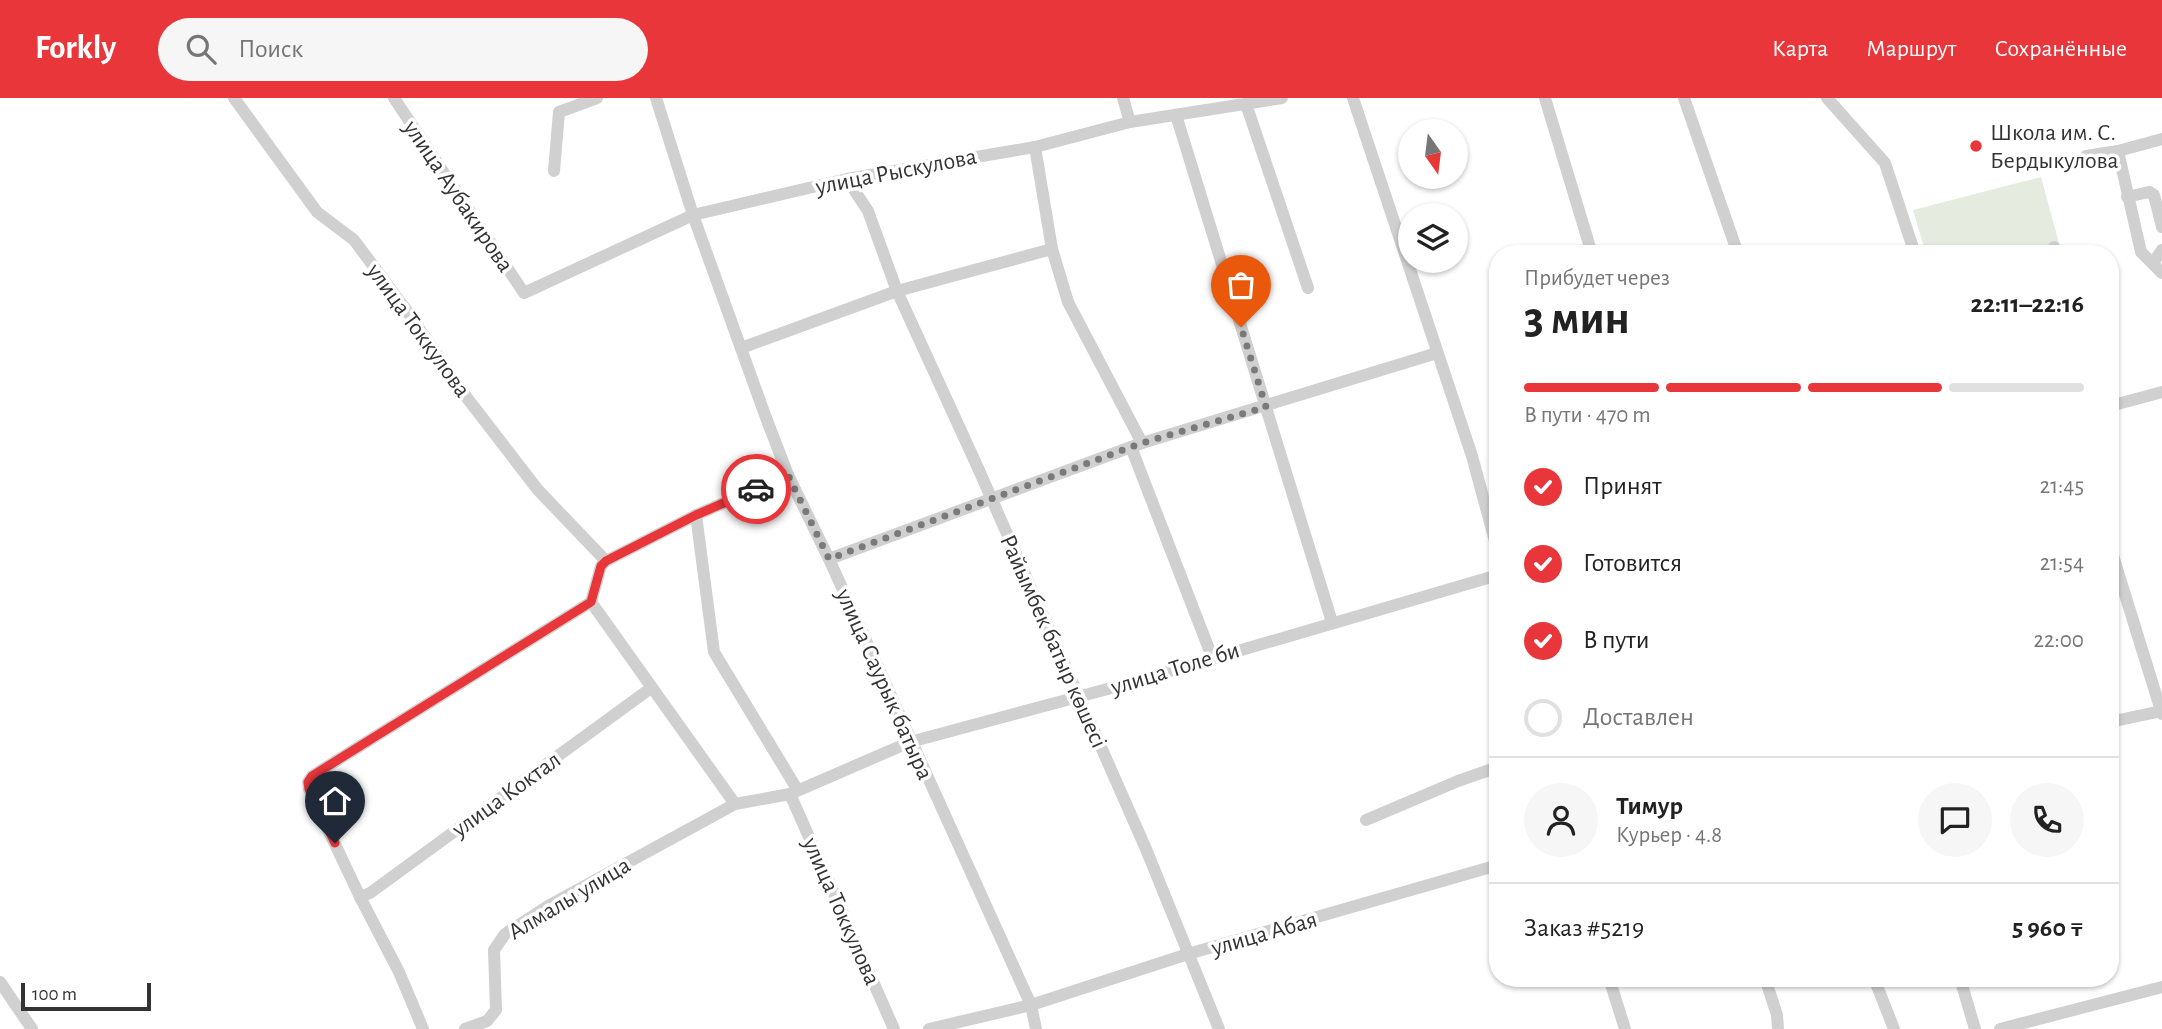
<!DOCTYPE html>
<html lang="ru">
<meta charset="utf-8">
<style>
body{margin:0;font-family:"Alegreya Sans",sans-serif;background:#f6f6f6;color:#222;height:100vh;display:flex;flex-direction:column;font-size:26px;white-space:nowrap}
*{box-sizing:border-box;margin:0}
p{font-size:23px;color:#767676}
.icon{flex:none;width:38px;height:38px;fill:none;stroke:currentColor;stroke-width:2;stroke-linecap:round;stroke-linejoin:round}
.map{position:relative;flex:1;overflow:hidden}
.panel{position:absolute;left:1489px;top:147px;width:630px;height:742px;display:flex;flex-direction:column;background:#fff;border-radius:28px;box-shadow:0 2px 5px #0004}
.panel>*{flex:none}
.needle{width:46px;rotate:166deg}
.controls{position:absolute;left:1398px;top:21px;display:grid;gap:14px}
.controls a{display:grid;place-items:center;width:70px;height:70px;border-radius:50%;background:#fff;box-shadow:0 2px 5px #0004;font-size:35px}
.scale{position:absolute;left:21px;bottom:18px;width:130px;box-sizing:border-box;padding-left:7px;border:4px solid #333;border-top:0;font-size:19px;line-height:24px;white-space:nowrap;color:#333;-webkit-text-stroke:5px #fff;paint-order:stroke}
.pin{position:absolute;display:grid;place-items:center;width:60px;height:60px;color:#fff;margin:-72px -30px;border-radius:50% 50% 50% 0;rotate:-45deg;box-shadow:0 0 7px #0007}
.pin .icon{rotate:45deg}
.courier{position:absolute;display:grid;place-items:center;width:70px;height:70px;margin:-35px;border:5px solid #e8363a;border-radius:50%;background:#fff;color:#222;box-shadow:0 2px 9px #0007}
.head em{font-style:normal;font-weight:700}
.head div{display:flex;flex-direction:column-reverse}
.head{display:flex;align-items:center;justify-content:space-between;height:119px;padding:0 35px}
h1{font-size:46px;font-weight:700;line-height:52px}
.bar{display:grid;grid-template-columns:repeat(4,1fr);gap:10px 7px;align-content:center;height:84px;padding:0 35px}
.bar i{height:9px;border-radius:5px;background:#e0e0e0}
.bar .selected{background:#e8363a}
.bar p{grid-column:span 4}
.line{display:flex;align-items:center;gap:18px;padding:0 35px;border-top:2px solid #e0e0e0}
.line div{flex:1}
.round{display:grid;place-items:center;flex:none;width:74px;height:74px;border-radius:37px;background:#f6f6f6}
ol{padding:0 35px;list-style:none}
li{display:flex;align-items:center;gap:21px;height:77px}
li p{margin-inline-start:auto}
li .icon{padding:7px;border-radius:50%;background:#e8363a;color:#fff;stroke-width:4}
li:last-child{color:#767676}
li i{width:38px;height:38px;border:4px solid #e0e0e0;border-radius:50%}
header{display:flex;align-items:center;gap:42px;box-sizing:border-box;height:98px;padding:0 35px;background:#e8363a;color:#fff}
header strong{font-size:33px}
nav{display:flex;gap:38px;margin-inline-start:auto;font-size:24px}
.search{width:490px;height:63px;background:#f6f6f6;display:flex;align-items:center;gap:18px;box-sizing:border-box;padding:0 24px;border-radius:38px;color:#767676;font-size:26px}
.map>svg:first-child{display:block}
</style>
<header>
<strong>Forkly</strong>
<div class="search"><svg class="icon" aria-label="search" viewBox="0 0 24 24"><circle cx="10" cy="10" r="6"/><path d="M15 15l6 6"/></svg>Поиск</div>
<nav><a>Карта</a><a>Маршрут</a><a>Сохранённые</a></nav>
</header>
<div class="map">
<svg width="2162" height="931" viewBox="0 0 2162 931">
<rect width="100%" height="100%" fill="#fff"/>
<path fill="#e5ecdf" d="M2041 79 2062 156H1926L1913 112Z"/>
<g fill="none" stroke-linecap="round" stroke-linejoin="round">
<g stroke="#d0d0d0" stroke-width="12">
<path d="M234 0 317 114 354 142 407 213 464 296 538 392 606 463"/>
<path d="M394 0 524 195 693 117 847 81 1035 49 1130 24 1282 0"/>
<path d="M656 0 693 117 765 317 788 377 829 461 1031 907 1036 931"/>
<path d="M1123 0 1130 24"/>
<path d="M1353 0 1472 358 1498 454"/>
<path d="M1545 0 1592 156"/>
<path d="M1684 0 1738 156"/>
<path d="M1827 0 1885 65 1915 156"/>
<path d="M1246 6 1308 190"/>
<path d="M1176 17 1332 524"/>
<path d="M1035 49 1052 151 1068 204 1142 345"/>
<path d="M2118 53 2141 154 2162 175"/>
<path d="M2086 58 2118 53 2162 41"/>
<path d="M554 73 559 14 597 0"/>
<path d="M847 81 868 113 897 193 978 370 1146 751 1219 931"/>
<path d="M2127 99 2149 94 2154 97 2162 129"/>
<path d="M2054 149 2056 156"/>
<path d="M2153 165 2162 152"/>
<path d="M741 250 897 193 1052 151"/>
<path d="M2110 308 2162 294"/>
<path d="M1131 349 1212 559"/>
<path d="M696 417 714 554 797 691"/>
<path d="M2110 448 2162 616"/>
<path d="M829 461 1142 345 1437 255"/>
<path d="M591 504 735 706"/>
<path d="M2110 624 2161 613"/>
<path d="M790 696 894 931"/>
<path d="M1366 722 1458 683 1498 669"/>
<path d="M360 799 370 795 651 590"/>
<path d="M1609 880 1625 931"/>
<path d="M1765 880 1777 917 1778 931"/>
<path d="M1874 880 1894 931"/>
<path d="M1960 880 1975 931"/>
<path d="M0 884 32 931"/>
<path d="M423 931 399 874 360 799 309 691 308 684 312 678 591 504 601 468 606 463 696 417 788 377"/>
<path d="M465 931 487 923 496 912 494 852 505 836 548 808 735 706 790 696 910 644 1115 589 1498 477"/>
<path d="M929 931 1031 907 1188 856 1498 767"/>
<path d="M2000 931 2162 889"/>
</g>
</g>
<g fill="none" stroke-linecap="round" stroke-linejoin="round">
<path stroke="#7a7a7a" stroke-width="7" stroke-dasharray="0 12.6" d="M756 391 788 377 829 461 1142 345 1266 309 1241 229"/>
<path stroke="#e8363a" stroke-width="9" d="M335 745 309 691 308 684 312 678 591 504 601 468 606 463 696 417 756 391"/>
</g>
<circle fill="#e8363a" stroke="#fff" stroke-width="2.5" cx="1976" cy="48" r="7"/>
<g text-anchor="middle" stroke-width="7" stroke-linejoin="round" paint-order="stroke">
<g font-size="24" fill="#333" stroke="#fff" text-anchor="start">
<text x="1990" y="42">Школа им. С.<tspan x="1990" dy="28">Бердыкулова</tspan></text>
</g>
<g font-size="24" fill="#333" stroke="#fff">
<text transform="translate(896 73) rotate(-11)" y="8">улица Рыскулова</text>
<text transform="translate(459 98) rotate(56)" y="8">улица Аубакирова</text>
<text transform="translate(419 232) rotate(54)" y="8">улица Токкулова</text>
<text transform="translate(1054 543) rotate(66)" y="8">Райымбек батыр көшесі</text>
<text transform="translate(1175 570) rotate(-17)" y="8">улица Толе би</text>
<text transform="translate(885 586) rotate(66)" y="8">улица Саурык батыра</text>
<text transform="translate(506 696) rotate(-36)" y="8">улица Коктал</text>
<text transform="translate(569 800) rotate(-31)" y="8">Алмалы улица</text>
<text transform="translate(842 813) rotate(66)" y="8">улица Токкулова</text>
<text transform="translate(1264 835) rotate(-16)" y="8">улица Абая</text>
</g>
</g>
</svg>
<div class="controls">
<a><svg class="needle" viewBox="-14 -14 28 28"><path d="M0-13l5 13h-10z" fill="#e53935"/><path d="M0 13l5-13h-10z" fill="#767676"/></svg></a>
<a><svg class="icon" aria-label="layers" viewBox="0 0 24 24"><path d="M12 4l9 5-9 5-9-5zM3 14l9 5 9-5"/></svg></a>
</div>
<div class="scale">100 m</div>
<div class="pin" style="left:1241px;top:229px;background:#ea580c"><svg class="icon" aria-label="bag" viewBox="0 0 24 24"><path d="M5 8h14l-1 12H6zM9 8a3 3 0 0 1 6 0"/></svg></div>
<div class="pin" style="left:335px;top:745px;background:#1f2937"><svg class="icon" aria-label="home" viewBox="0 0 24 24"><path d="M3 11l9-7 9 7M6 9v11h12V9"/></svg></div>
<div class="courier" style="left:756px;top:391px"><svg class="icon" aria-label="car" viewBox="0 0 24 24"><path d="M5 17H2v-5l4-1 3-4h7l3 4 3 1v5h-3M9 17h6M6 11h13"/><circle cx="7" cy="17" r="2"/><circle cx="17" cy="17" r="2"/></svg></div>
<section class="panel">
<div class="head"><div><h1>3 мин</h1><p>Прибудет через</p></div><em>22:11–22:16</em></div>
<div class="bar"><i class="selected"></i><i class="selected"></i><i class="selected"></i><i></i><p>В пути · 470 m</p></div>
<ol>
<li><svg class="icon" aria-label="check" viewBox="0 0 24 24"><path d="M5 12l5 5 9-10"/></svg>Принят<p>21:45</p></li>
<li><svg class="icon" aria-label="check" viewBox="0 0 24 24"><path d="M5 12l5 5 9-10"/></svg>Готовится<p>21:54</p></li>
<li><svg class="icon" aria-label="check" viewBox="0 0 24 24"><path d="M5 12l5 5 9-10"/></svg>В пути<p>22:00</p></li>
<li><i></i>Доставлен</li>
</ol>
<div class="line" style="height:126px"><a class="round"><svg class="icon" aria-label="person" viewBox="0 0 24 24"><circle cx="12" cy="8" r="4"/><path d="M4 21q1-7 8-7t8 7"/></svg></a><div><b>Тимур</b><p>Курьер · 4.8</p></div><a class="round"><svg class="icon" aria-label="chat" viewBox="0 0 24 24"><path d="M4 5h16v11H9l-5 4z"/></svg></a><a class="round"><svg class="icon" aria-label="phone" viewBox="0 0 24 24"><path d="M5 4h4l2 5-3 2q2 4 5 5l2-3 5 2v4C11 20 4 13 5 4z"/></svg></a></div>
<div class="line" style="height:91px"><div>Заказ #5219</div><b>5 960 ₸</b></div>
</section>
</div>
